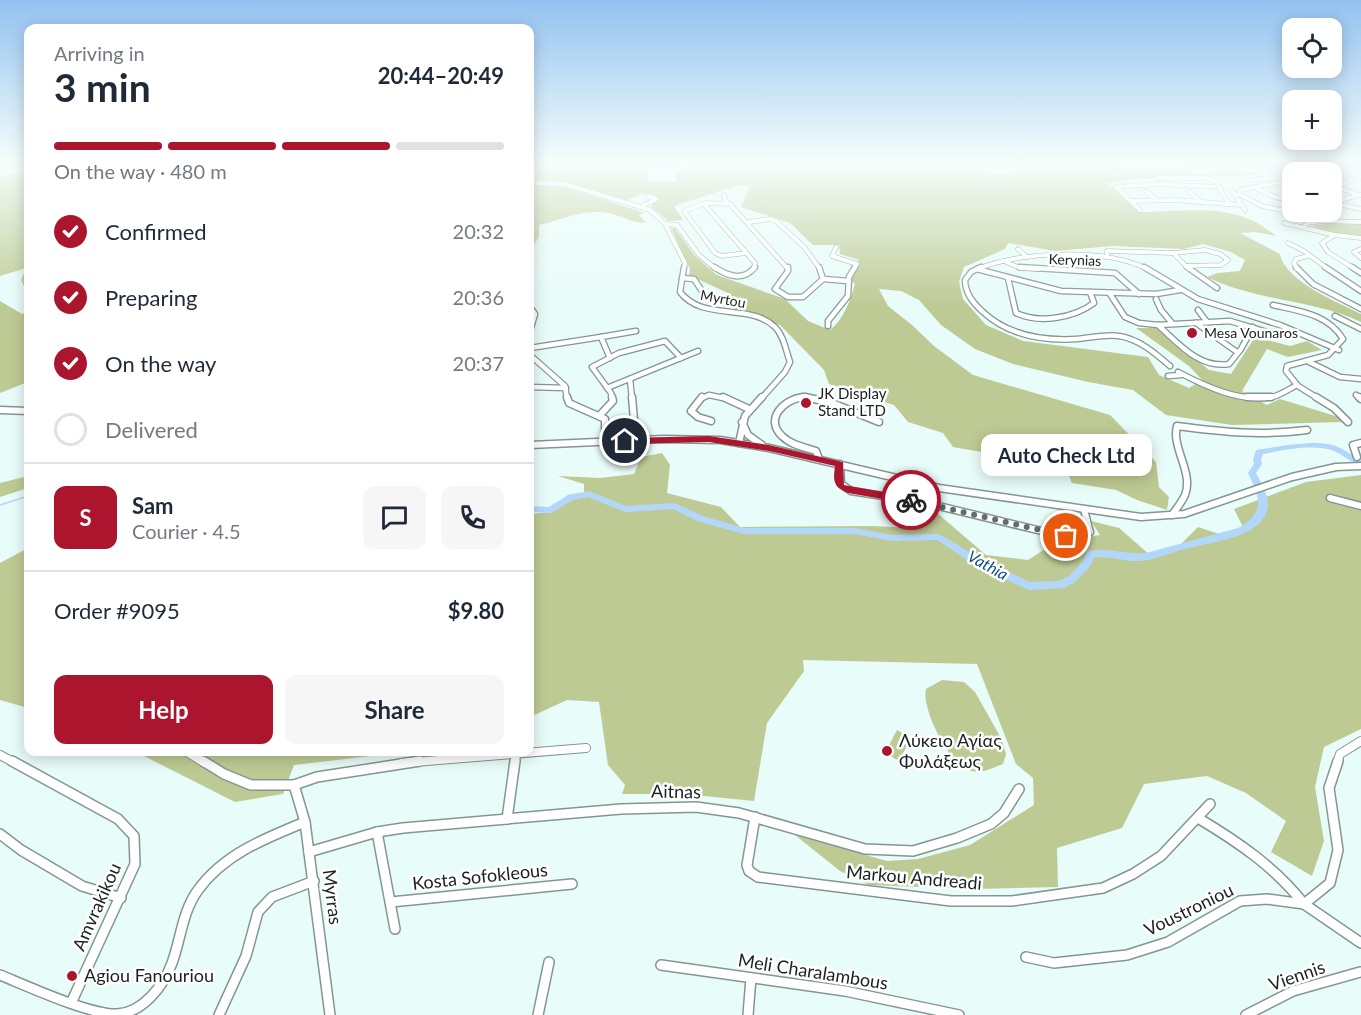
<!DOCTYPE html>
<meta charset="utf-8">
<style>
body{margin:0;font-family:Lato,sans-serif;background:#f6f6f7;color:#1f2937;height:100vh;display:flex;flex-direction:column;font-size:22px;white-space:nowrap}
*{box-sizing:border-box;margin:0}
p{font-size:20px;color:#747a83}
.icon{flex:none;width:33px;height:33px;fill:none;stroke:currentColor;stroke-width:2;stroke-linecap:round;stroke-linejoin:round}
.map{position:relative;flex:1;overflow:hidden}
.sheet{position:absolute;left:24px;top:24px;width:510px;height:732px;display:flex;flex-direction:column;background:#fff;border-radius:12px;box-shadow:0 3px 15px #0003}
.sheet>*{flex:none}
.fabs{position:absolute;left:1282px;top:18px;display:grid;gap:12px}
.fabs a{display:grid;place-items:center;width:60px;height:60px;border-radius:12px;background:#fff;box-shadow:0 3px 15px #0003;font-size:30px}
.pin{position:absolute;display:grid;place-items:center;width:51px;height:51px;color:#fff;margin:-26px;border:3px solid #fff;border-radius:50%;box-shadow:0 2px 6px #0007}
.courier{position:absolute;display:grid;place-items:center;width:60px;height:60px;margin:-30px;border:4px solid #ab162e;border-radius:50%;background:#fff;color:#222;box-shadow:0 2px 8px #0007}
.bubble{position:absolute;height:42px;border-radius:12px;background:#fff;box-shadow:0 3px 15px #0003;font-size:20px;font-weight:700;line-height:42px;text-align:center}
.head em{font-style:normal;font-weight:700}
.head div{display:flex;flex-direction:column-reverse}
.head{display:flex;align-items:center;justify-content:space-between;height:102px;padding:0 30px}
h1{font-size:39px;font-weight:700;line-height:45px}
.bar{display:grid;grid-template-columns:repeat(4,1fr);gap:9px 6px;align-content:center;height:72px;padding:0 30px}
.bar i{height:8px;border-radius:4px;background:#e0e1e3}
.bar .current{background:#ab162e}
.bar p{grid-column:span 4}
.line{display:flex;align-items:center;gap:15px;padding:0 30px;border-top:2px solid #e0e1e3}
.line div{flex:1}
.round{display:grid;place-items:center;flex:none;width:63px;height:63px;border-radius:12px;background:#f6f6f7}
ol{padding:0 30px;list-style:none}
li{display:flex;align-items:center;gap:18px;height:66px}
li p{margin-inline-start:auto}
li .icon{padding:6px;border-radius:50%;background:#ab162e;color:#fff;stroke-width:4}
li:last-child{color:#747a83}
li i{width:33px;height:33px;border:3px solid #e0e1e3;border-radius:50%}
.primary-button{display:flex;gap:12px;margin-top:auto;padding:12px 30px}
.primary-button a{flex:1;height:69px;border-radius:12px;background:#ab162e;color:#fff;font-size:24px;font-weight:700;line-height:69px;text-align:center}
.primary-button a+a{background:#f6f6f7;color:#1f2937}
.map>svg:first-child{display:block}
</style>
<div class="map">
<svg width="1361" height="1015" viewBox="0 0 1361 1015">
<rect width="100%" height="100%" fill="#e8fcf9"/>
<g fill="#beca94">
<path d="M530 164 646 166 649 181 677 182 676 174 693 164H939L998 175 1074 164H1097L1145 171 1179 172 1189 170 1198 174 1223 171 1260 172 1255 175 1132 179 1107 183 1140 212C1173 212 1211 206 1244 217 1256 221 1266 229 1277 236L1255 232 1240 233 1280 254C1285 281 1337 302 1361 314V322C1312 299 1255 301 1207 277L1218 273 1240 271 1245 260 1231 252 1203 244 1184 249 1112 246 1055 251 1008 243 1005 249 964 267 959 282 963 299 986 325 1023 341 1148 357 1159 375 1189 388 1202 380 1189 366 1136 328H1159L1209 370 1231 374 1255 337 1290 346 1307 341 1322 350 1288 357 1267 349 1242 391 1267 405 1280 399 1342 418V422L1232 425 1166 415 1133 390 1088 382 1013 364 975 349 941 325 919 300 901 291 879 289 888 306 912 325 934 346 973 375 1110 415 1156 462 1159 487 1169 497 1167 510 1137 500 1116 490 1072 483 1069 476 1012 455 998 460 993 454 953 447 943 433 908 422 894 405 829 384 824 370 780 325 709 299 732 295 689 275 690 269 671 228H675L695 256 717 275 785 299 808 321 830 330C844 319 850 301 855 284L850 280 859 260 840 254 839 245H813L790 223 741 207 750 185 736 186 674 206 683 220 668 221 651 207 656 198 642 194 627 200 556 180 531 181 540 169 530 167Z"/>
<path d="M28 171V295L21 280 26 268 0 276V176Z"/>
<path d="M540 185 565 187 645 213 639 215 646 223C629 222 623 216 609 213 584 208 562 220 539 225V237L534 245 530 244V186Z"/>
<path d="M1331 223 1361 224V237L1328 232 1312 226Z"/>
<path d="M0 301 22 314 28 311V382L0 393Z"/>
<path d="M662 453 670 465 667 493 721 507 740 527 873 526 912 528 916 509 936 512 986 555 1028 560 1056 542 1100 535 1091 521 1119 528 1151 556 1172 553 1198 527 1219 534 1244 529 1234 509 1306 482 1361 475V729L1324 747 1315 787 1324 841 1312 876 1271 852 1286 821 1246 793 1207 776 1144 784 1122 828 1057 848 1058 887 975 889 869 885 840 871 795 835 887 861 918 859 970 845 1034 805 1033 778 1016 764 977 664 803 660 804 671 767 723 754 801 684 794H622L625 785 608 765 599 702 567 700 530 717V514L551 512 568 495 584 493V484L558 476 600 478 634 474 641 457Z"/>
<path d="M28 476V488L0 497V483Z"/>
<path d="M28 548V708L0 700V563Z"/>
<path d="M942 680 964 682 975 692 1001 738 1006 754 1003 764C992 768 982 774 971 771 950 766 921 709 926 689Z"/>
<path d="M897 730 911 738 899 761 885 753Z"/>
<path d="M136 752H405L294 765 283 794 235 802Z"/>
</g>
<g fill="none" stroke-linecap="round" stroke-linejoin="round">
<path stroke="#b3d7fb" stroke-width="1.5" d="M0 505 28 496"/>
<path fill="#b3d7fb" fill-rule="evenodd" d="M1310 443C1321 443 1333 443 1344 450 1350 453 1354 457 1361 459V465C1348 462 1342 453 1331 450 1310 444 1283 450 1263 454L1261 460 1262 464 1256 473C1261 482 1267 493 1268 503 1268 538 1209 542 1185 549 1170 552 1156 560 1140 561 1125 562 1110 556 1094 557L1091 565 1075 582 1064 588 1029 590 975 565 937 540 892 541 855 534H744L700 522 673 509 625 512 588 497 573 500 551 513 530 512V506L549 507 568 495 589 491 626 506 674 503 706 517 744 528H855L892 535 939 534 981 559 1030 582 1059 581 1069 576 1084 560 1087 551C1106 547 1126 555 1146 553L1238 528C1266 512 1260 498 1248 473L1254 464 1253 460 1256 450 1287 445Z"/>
<g stroke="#839693" stroke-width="5">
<g id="minor-far4">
<path d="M591 164H607"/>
<path d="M634 164H639"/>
<path d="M644 164H684"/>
<path d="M1106 164 1133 168H1184"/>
<path d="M1317 164 1329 168"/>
<path d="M1289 166 1296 164"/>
<path d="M1319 172 1341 164"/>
<path d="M1158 178H1205L1215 181 1229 204"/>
<path d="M1248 180 1269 178 1275 173"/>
<path d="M1293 180 1240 190 1239 194 1262 206 1324 219"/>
<path d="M530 183 565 184 650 210 665 224 685 263 684 269"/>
<path d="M1332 185 1358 195"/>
<path d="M1336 186 1361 177"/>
<path d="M1254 187 1272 196 1293 202"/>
<path d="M1232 190 1245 210"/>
<path d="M1146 191 1155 199"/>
<path d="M1189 191 1199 201"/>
<path d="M724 195 726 202"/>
<path d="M1131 201 1176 200 1241 205"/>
<path d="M1333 203 1361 209"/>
<path d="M705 205 755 263 754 269"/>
<path d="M1332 205 1335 201 1361 195"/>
<path d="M642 206 657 199 648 196"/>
<path d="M1140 210 1116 187 1156 184 1220 187"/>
<path d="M1323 221 1361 222"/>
<path d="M749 222 770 219 776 221 804 247 820 269"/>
<path d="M1284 223 1335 235"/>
<path d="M665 224 677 225 699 255 716 269"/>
<path d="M1304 227 1307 223 1323 221 1329 212"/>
<path d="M1288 243 1304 251 1328 269"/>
<path d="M836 247 832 256 857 264 854 269"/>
<path d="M1018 249 1027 257"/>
<path d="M1361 249 1354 252 1361 258"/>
<path d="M746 253 722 256 715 253 684 211 706 203 730 204 788 269"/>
<path d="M1173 253 1189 269"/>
<path d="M1107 255V251L1173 253 1205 250 1220 254 1228 260 1221 265 1186 266"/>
<path d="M1004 261 1020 268 1038 269"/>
<path d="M978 269C1019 251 1106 248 1147 269"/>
<path d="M1297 269 1294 263 1296 259 1308 256"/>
<path d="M1355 269 1328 252 1322 243 1335 235 1361 238"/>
</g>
</g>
<g stroke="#839693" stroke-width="7">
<g id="minor-far3">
<path d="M684 267 680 292C703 322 749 302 775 327 784 336 786 351 790 362L785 372 761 399"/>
<path d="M714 267C728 276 743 282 755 267"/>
<path d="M788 267V271L775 289 788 297H803L823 279"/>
<path d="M819 267 823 279"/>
<path d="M981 267 971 272 965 280C965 293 973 303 982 311 1008 336 1043 341 1077 339 1091 338 1105 334 1119 336 1139 339 1155 353 1170 366"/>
<path d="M1019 267 1115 273 1139 294"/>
<path d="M1144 267 1198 299 1280 325 1339 350"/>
<path d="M1187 267 1217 288"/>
<path d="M1296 267 1313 284 1361 309"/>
<path d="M1325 267 1361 291"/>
<path d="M1352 267 1361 273"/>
<path d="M977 269 1061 291 1156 294 1180 290"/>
<path d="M682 278 694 279 704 294"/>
<path d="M1008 278 1016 313C1039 324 1074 318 1094 303L1090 292"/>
<path d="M823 279 848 281"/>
<path d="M1110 294 1125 317 1139 323 1158 325 1230 321 1277 335"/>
<path d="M1156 299 1161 310 1172 323"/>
<path d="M1273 305C1299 311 1328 314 1343 339L1328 355 1287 366 1286 371 1298 386 1319 399"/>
<path d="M530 307 535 314 530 331"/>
<path d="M1198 310 1207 322"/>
<path d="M1335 316 1361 329"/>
<path d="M1196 323 1237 352"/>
<path d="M1158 325C1178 343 1199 369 1229 364L1241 349 1253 327"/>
<path d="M828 326V321L848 296 849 277 855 267"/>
<path d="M530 348 601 337"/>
<path d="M530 355 565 386 567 399"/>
<path d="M610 358 601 337 636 331"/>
<path d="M1307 361 1340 377 1361 379"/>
<path d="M1178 372C1205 386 1240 403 1272 397 1281 395 1289 389 1297 385"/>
<path d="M1168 376 1181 375"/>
<path d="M630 379 632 399"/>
<path d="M530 387 566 388"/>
<path d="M607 388 698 351"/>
<path d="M1356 395 1360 399"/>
<path d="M612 399 611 393 592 367 619 353 665 341 681 358"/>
<path d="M700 399 709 395 728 399"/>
<path d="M794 399H817"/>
</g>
</g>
<g stroke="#839693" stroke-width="9">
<g id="minor-far2">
<path d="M567 397 569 403 605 419V442"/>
<path d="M632 397 634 420"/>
<path d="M702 397 691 411 698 417 711 421"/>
<path d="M723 397 749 409"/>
<path d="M803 397C784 399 764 419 782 436 791 445 804 447 816 451L819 459"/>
<path d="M805 397 832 403 879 422"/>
<path d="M1247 397H1271"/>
<path d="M1316 397 1334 408 1348 422"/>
<path d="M1359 397 1361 399"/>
<path d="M0 410 28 411"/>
<path d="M600 415 613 401 612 397"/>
<path d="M742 422 748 435 762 445"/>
<path d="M739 443 745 416 762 397"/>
<path d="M530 445 664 439 720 440 769 448 939 488 1141 517 1184 514 1292 477 1336 467 1361 466"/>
<path d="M1357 457 1353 445 1361 443"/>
<path d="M840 464 841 484 851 491 922 502 1054 534 1074 536 1090 532 1084 510"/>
<path d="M1330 498 1361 506"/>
<path d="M1172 515C1176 509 1182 502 1185 495 1194 473 1171 447 1177 426 1223 432 1261 436 1307 430"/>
</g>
</g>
<g stroke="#839693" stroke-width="10">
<g id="minor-far1">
<path d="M187 752 205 763"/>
<path d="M0 755 15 763"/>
<path d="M402 763 586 748"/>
<path d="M515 763 516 753"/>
<path d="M1337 763 1340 754 1361 741"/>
</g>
</g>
<g stroke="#839693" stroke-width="12">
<g id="minor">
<path d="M12 761 118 819 134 836 135 864 72 1001"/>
<path d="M203 761 224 774 251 785H294L317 777 420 761"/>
<path d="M294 785 305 822 330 1015"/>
<path d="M755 817 747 865 749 871 758 877 951 901H1012L1103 888 1133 874 1161 856 1210 804"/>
<path d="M1198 818C1238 842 1275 867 1304 904"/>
<path d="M507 819 515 761"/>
<path d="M377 832 395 929"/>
<path d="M0 834 21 850 82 886 121 898"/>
<path d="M309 852 377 832 403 828 621 809 696 807 739 813 865 849 913 851 957 838 991 824 1004 813 1019 789"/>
<path d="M391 902 572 884"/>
<path d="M1304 904 1330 883 1338 850 1329 788 1338 761"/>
<path d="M1026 957 1054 963 1127 955 1168 942 1240 901 1267 899 1304 904 1361 943"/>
<path d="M661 965 845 991 959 1015"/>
<path d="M0 975C27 986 90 1015 117 1014 143 1013 164 985 172 963 181 939 182 912 198 890 224 854 266 838 305 822"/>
<path d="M219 1015 246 956 258 912 272 897 314 881"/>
<path d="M538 1015 549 962"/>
<path d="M748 1015 751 978"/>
<path d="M1246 1015 1293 991 1360 972"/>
</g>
</g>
<use href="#minor-far4" stroke="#fff" stroke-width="4"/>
<use href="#minor-far3" stroke="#fff" stroke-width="4.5"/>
<use href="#minor-far2" stroke="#fff" stroke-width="6"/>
<use href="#minor-far1" stroke="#fff" stroke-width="8"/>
<use href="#minor" stroke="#fff" stroke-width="9"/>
</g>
<linearGradient id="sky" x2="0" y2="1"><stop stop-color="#93c2f0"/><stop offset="0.53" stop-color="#f5fefc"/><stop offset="1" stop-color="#f5fefc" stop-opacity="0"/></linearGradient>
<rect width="1361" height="307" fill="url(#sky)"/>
<path fill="#ab162e" d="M709 436 769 445 843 462 844 485 911 497 916 500 911 504 848 493C833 487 833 481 835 466L769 451 709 442 625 444 620 441 625 438Z"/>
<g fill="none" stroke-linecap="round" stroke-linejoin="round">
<path stroke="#626e6c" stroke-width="6" stroke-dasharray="0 10.8" d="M911 500 1066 536"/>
</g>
<g fill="#ab162e" stroke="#fff" stroke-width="2">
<circle cx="1192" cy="333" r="6"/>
<circle cx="806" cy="403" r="6"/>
<circle cx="887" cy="751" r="6"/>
<circle cx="72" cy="976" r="6"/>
</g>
<g text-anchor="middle" stroke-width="5" stroke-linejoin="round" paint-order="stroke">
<g font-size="14" fill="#1a2120" stroke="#fff">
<text transform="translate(1075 260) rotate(2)" y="5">Kerynias</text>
<text transform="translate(723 299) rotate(11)" y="5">Myrtou</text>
</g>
<g font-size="14" fill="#1a2120" stroke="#fff" text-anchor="start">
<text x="1204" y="338">Mesa Vounaros</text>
</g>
<g font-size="15" fill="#1a2120" stroke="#fff" text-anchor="start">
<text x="818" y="399">JK Display<tspan x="818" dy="17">Stand LTD</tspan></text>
</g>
<g font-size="16" font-style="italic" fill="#0c4e83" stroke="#fff">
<text transform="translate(988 565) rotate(29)" y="6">Vathia</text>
</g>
<g font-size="18" fill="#1a2120" stroke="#fff" text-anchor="start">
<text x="899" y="747">Λύκειο Αγίας<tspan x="899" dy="21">Φυλάξεως</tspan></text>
<text x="84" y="982">Agiou Fanouriou</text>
</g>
<g font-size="18" fill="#1a2120" stroke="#fff">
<text transform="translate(676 792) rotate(1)" y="6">Aitnas</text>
<text transform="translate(480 877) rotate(-6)" y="6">Kosta Sofokleous</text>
<text transform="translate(914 878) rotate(5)" y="6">Markou Andreadi</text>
<text transform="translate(332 897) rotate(83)" y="6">Myrras</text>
<text transform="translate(97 907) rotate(-66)" y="6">Amvrakikou</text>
<text transform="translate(1189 910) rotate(-26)" y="6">Voustroniou</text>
<text transform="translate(813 972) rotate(9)" y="6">Meli Charalambous</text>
<text transform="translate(1297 976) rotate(-19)" y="6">Viennis</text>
</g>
</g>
</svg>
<div class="fabs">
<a><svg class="icon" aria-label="locate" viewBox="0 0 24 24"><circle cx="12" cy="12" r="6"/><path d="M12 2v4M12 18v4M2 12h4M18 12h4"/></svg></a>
<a>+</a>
<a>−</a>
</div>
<div class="pin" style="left:1066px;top:536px;background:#ea580c"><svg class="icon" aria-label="bag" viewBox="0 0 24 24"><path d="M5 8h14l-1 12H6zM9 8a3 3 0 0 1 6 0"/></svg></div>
<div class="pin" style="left:625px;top:441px;background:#1f2937"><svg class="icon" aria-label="home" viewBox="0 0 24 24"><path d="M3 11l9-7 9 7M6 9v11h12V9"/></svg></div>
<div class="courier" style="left:911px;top:500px"><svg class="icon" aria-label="bike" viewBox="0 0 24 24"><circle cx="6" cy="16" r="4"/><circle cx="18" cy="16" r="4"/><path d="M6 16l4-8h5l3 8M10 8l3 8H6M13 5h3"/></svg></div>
<div class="bubble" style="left:981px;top:434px;width:171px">Auto Check Ltd</div>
<section class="sheet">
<div class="head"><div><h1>3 min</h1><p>Arriving in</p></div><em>20:44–20:49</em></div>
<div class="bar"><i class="current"></i><i class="current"></i><i class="current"></i><i></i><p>On the way · 480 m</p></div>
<ol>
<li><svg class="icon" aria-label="check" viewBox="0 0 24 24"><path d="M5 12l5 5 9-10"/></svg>Confirmed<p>20:32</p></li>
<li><svg class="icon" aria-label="check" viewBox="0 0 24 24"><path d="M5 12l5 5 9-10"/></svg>Preparing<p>20:36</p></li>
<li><svg class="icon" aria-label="check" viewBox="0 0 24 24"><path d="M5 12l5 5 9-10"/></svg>On the way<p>20:37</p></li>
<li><i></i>Delivered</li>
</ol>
<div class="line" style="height:108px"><b class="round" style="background:#ab162e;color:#fff">S</b><div><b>Sam</b><p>Courier · 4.5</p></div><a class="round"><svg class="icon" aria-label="chat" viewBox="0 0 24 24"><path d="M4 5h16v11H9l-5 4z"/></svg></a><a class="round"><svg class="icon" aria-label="phone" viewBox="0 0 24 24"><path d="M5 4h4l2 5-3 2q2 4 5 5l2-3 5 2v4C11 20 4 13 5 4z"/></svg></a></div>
<div class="line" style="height:78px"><div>Order #9095</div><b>$9.80</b></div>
<div class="primary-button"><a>Help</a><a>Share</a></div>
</section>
</div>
